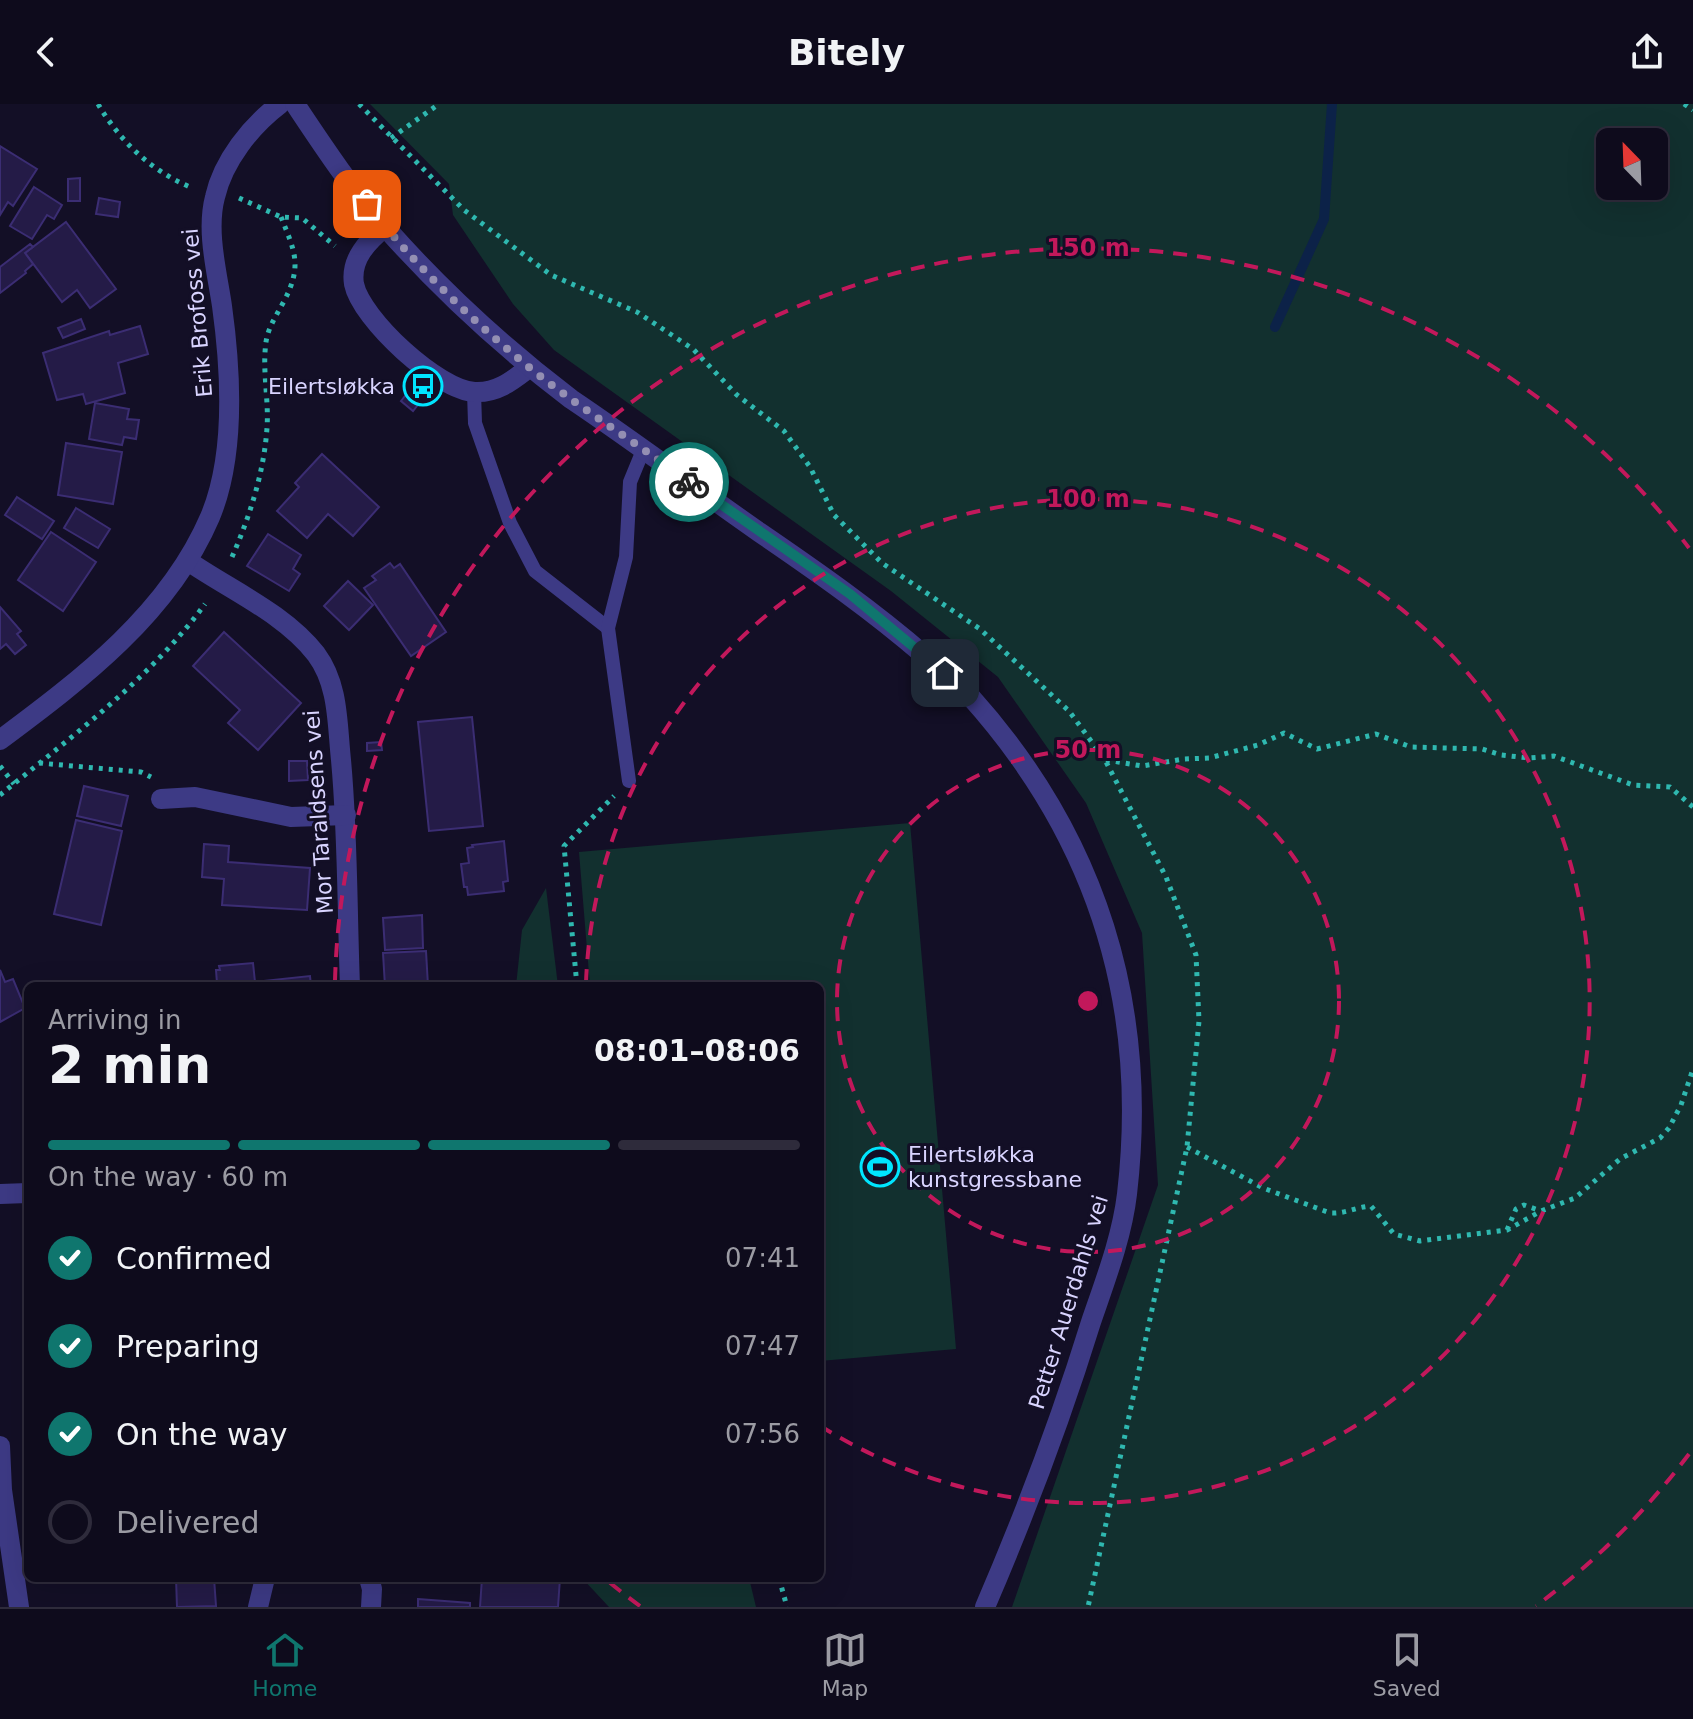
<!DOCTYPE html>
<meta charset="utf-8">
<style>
body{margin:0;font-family:"DejaVu Sans",sans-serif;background:#171425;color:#f1f3f6;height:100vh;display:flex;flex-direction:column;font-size:30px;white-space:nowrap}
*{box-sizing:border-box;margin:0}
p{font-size:26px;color:#9b9ba3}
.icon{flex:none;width:44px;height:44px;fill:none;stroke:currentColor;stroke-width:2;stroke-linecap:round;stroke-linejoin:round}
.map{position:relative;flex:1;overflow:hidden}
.details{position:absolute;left:24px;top:878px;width:800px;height:600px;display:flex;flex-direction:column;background:#0e0b1c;border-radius:12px;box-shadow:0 8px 32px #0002,0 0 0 2px #2e2b3b}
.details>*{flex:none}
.needle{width:52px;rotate:337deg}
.controls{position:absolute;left:1596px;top:24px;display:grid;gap:16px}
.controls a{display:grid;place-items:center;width:72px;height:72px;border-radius:12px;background:#0e0b1c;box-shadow:0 8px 32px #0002,0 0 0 2px #2e2b3b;font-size:40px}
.pin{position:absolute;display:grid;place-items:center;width:68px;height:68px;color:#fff;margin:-34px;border-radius:16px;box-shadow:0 4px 12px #0006}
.courier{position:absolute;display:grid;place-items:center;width:80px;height:80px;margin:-40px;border:6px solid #0f766e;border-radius:50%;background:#fff;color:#222;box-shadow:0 2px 10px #0007}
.headline em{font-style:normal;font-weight:800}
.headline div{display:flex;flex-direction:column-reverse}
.headline{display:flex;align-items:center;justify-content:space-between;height:136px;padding:0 24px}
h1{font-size:52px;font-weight:800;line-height:60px}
.bar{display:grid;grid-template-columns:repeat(4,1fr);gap:12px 8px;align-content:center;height:96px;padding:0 24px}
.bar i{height:10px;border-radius:6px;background:#2e2b3b}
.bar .current{background:#0f766e}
.bar p{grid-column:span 4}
ol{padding:0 24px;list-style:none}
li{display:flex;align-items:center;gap:24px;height:88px}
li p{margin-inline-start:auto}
li .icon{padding:8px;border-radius:50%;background:#0f766e;color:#fff;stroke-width:4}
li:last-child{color:#9b9ba3}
li i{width:44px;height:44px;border:4px solid #2e2b3b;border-radius:50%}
header{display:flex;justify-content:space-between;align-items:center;height:104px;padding:0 24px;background:#0e0b1c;font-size:36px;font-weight:800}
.tabs{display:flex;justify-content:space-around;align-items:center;height:112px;border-top:2px solid #2e2b3b;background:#0e0b1c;font-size:22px;color:#9b9ba3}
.tabs a{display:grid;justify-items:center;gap:4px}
.tabs .current{color:#0f766e}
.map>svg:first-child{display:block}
</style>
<header><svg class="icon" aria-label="back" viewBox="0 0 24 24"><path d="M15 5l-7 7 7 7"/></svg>Bitely<svg class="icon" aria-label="share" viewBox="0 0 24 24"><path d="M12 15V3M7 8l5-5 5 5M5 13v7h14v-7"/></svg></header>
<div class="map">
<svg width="1693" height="1503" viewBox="0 0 1693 1503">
<rect width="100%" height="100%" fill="#130f26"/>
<g fill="#12302f" fill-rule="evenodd">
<path d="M370 0H1693V1503H1012L1158 1081 1142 829 1086 699 998 573 891 487 554 246 513 200 453 111 449 80ZM1654 38V82H1610V38Z"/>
<path d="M910 719 956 1245 820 1257V882H590L579 748Z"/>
<path d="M546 784 558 882H516L522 826Z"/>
<path d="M582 1474H749L756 1503H609Z"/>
</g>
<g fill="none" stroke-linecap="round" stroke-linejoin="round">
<path stroke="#0c2248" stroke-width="10" d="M1275 223 1324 115 1332 0"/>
</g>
<g fill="#241b47" stroke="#3b2d73" stroke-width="2">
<path d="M0 42 37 65 13 102 8 98 0 111Z"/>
<path d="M80 74V97H68V75Z"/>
<path d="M34 83 62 101 54 115 47 111 32 135 10 122Z"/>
<path d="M99 94 120 98 118 113 96 110Z"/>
<path d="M66 118 116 185 90 204 77 186 62 198 25 149Z"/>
<path d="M30 140 33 143 25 149 33 160 25 167 26 169 0 189V163Z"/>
<path d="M81 215 85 225 63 234 58 224Z"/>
<path d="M140 222 148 250 118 259 125 289 86 300 83 290 57 296 43 249 109 227 110 231Z"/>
<path d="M409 287 421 297 413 307 401 297Z"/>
<path d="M95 299 129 305 127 315 139 316 136 335 124 333 122 341 89 335Z"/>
<path d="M66 339 122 348 113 400 58 391Z"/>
<path d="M322 350 379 403 353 432 328 410 307 434 277 407 299 383 295 379Z"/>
<path d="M17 393 54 417 42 435 5 411Z"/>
<path d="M76 404 110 425 98 444 64 424Z"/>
<path d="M51 428 96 458 63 507 18 476Z"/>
<path d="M268 430 301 451 293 465 300 470 289 487 247 462Z"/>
<path d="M390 459 394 464 400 460 446 528 411 552 364 484 376 476 372 472Z"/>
<path d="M348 477 373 501 349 526 324 502Z"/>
<path d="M0 503 21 527 17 530 26 541 15 550 6 540 0 545Z"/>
<path d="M224 528 301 599 258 646 228 619 240 606 193 562Z"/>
<path d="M472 613 483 722 429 727 418 618Z"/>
<path d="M381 638 382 646 367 647V639Z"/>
<path d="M289 657H307L308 676 289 677Z"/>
<path d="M84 682 128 692 121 722 77 712Z"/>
<path d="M76 716 122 727 101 821 54 810Z"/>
<path d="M504 737 508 777 503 778 504 787 468 791 467 783H464L461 760 469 759 467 744 473 743 472 741Z"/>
<path d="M204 740 229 742 228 758 310 764 307 806 222 801 224 775 202 773Z"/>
<path d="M422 811 423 844 385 846 383 814Z"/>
<path d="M426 847 428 882H385L383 849Z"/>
<path d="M253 859 255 878 221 881V879H217L216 866H220L219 862Z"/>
<path d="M0 866 5 878 13 875 25 904 0 918Z"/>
<path d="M310 872 311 882H225V881Z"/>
<path d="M134 1474H172V1477L134 1479Z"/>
<path d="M176 1474H214L216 1502 177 1503Z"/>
<path d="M482 1474H560L558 1503H480Z"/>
<path d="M418 1495 470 1499V1503H418Z"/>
</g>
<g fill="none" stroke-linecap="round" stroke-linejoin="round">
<g stroke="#2fb8b0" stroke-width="5" stroke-dasharray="4 6" stroke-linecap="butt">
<path d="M98 0C120 37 150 66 190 83"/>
<path d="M359 0 464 106 551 171 637 208 693 245 737 291 784 327 810 363 834 411 882 459 980 525 1069 607 1105 656 1166 773 1196 851 1199 917 1187 1043 1088 1503"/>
<path d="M1684 0 1693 6"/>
<path d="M391 34 439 0"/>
<path d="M239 94 281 113 302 114 335 142"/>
<path d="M232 453C250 412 264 368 267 324 269 295 262 267 266 238 268 224 276 212 283 199 303 162 295 148 281 113"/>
<path d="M1106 656 1142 662 1184 655 1209 654 1258 641 1284 629 1317 645 1376 630 1411 643 1482 645 1501 651 1529 654 1554 652 1633 681 1670 683 1693 703"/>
<path d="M39 659 141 668 151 673"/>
<path d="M0 662 14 680"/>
<path d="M0 691C70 634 152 573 205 500"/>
<path d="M577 882 564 742 614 692"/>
<path d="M1187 1043 1263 1084 1330 1109C1345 1110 1356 1103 1371 1102L1394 1130 1420 1137 1507 1126 1541 1107 1575 1094 1620 1055 1660 1034 1669 1024 1681 1001 1693 965"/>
<path d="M1507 1126 1516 1105 1524 1101 1541 1107"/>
<path d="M779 1474 787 1503"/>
</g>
<g stroke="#3d3a85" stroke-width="14">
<path d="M474 288 475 319 510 419 535 467 608 524"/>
<path d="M629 677 608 524 626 453 630 378 644 344"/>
</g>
<g stroke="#3d3a85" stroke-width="20">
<path d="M385 123C368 137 350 155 354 180 361 215 439 287 475 288 498 289 513 276 530 263"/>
<path d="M188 457C230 486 284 509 316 550 339 581 337 619 341 656 348 731 347 806 350 882"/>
<path d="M0 636C82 575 169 509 210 413 236 351 231 267 222 202 217 168 206 127 215 93 223 57 251 22 280 0"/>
<path d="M161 695 195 693 291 713 346 711"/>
<path d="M0 1090 28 1089"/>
<path d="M0 1342 2 1386 19 1503"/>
<path d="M369 1474 372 1485 371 1503"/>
<path d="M258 1503 265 1474"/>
</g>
<path stroke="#3d3a85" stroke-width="20" d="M295 0C323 42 352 86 386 124 442 187 504 244 571 295 635 338 696 384 759 428 816 467 872 506 925 552 939 565 956 577 969 591 1097 733 1149 901 1127 1090 1122 1133 1105 1177 1091 1218 1061 1315 1025 1410 985 1503"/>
</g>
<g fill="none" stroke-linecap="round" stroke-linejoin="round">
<path stroke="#948fb3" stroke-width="8" stroke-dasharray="0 14.4" d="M367 100C414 160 471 216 530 264 581 305 637 339 689 378"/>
<path stroke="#0f766e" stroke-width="10" d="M689 378 850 490 945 569"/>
</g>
<g fill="none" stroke="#c2185b" stroke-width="4" stroke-dasharray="14 10">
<circle cx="1088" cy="897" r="251"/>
<path d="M586 879A502 502 0 1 1 822 1323"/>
<path d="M1689 1350A753 753 0 0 1 1536 1502M640 1502A753 753 0 0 1 609 1478M335 877A753 753 0 0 1 1689 444"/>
</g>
<defs>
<g id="bus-ring" transform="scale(2)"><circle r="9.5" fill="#130f26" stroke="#00e5ff" stroke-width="1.5"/><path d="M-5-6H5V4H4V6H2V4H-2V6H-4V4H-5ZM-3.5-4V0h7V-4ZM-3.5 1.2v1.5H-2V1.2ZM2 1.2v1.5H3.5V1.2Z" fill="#00e5ff"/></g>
<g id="stadium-ring" transform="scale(2)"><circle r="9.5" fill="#130f26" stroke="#00e5ff" stroke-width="1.5"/><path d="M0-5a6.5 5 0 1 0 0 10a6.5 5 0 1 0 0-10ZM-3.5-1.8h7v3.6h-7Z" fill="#00e5ff"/></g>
</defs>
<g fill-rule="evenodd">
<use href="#bus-ring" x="423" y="282"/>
<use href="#stadium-ring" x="880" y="1063"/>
</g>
<g text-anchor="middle" stroke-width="6" stroke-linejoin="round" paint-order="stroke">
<g font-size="22" fill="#d9d4ff" stroke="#130f26">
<text transform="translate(197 209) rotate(-95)" y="8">Erik Brofoss vei</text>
<text transform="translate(318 708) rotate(-94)" y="8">Mor Taraldsens vei</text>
<text transform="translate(1068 1198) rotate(-73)" y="8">Petter Auerdahls vei</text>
</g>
<g font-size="22" fill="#d9d4ff" stroke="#130f26" text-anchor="end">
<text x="395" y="290">Eilertsløkka</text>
<text x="908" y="1058" text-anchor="start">Eilertsløkka<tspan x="908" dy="25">kunstgressbane</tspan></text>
</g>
</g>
<circle cx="1088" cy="897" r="12" fill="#c2185b" stroke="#130f26" stroke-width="4"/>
<g font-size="24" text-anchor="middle" font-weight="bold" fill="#c2185b" stroke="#130f26" stroke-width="6" stroke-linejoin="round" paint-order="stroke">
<text x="1088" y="152">150 m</text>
<text x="1088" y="403">100 m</text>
<text x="1088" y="654">50 m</text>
</g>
</svg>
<div class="controls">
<a><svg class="needle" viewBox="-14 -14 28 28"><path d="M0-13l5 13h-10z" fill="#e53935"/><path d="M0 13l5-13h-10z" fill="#9b9ba3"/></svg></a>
</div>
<div class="pin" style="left:367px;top:100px;background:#ea580c"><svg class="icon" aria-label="bag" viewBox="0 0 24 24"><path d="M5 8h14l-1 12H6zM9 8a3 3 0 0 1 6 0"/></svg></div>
<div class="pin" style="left:945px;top:569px;background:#1f2937"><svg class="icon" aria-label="home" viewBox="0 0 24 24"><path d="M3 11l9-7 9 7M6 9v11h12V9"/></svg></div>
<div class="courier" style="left:689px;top:378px"><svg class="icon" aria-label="bike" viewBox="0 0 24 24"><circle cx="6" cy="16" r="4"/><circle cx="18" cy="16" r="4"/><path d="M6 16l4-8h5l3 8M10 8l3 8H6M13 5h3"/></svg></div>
<section class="details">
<div class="headline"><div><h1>2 min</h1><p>Arriving in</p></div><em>08:01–08:06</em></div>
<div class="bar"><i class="current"></i><i class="current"></i><i class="current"></i><i></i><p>On the way · 60 m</p></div>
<ol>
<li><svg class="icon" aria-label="check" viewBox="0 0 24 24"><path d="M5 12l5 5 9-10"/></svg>Confirmed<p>07:41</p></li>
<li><svg class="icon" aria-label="check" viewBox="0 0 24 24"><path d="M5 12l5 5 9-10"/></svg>Preparing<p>07:47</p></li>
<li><svg class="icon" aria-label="check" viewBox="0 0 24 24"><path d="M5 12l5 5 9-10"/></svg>On the way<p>07:56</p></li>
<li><i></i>Delivered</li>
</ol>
</section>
</div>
<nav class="tabs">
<a class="current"><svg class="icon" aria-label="home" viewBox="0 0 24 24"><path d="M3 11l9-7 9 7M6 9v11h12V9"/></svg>Home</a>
<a><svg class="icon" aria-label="map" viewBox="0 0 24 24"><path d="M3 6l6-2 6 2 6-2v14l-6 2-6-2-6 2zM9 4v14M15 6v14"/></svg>Map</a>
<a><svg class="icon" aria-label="saved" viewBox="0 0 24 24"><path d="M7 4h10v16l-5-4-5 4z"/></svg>Saved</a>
</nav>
